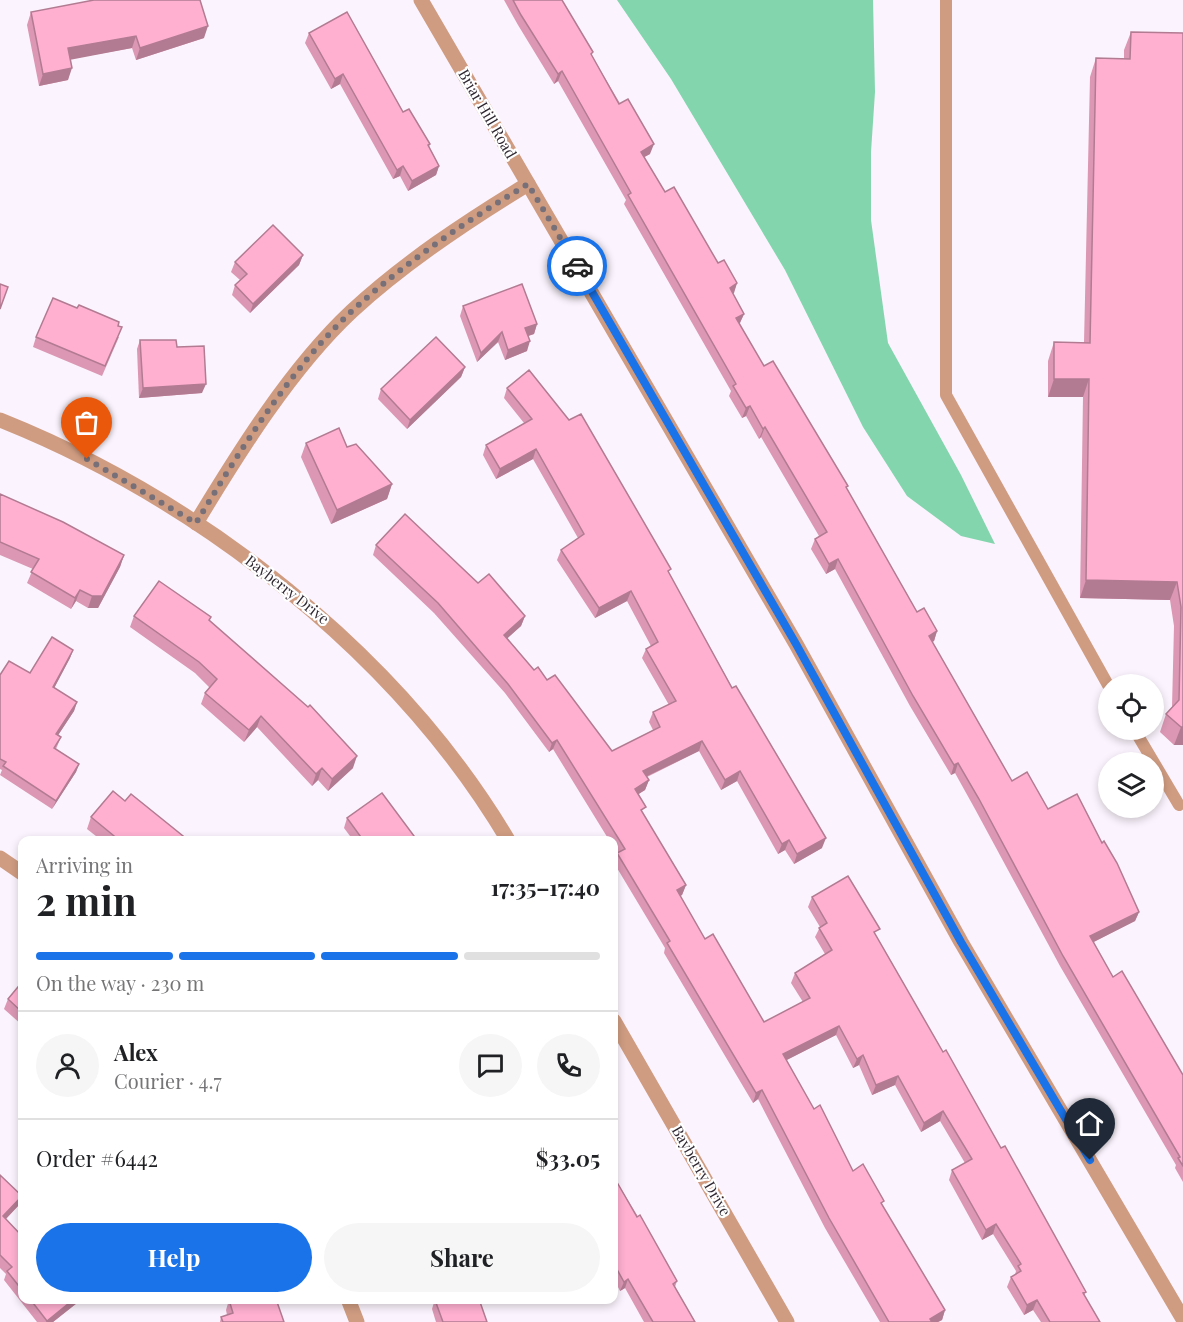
<!DOCTYPE html>
<meta charset="utf-8">
<style>
body{margin:0;font-family:"Playfair Display",serif;background:#f6f6f6;color:#202124;height:100vh;display:flex;flex-direction:column;font-size:22px;white-space:nowrap}
*{box-sizing:border-box;margin:0}
p{font-size:20px;color:#757577}
.icon{flex:none;width:33px;height:33px;fill:none;stroke:currentColor;stroke-width:2;stroke-linecap:round;stroke-linejoin:round}
.map{position:relative;flex:1;overflow:hidden}
.side{position:absolute;left:18px;top:836px;width:600px;height:468px;display:flex;flex-direction:column;background:#fff;border-radius:12px;box-shadow:0 3px 9px #0003}
.side>*{flex:none}
.fabs{position:absolute;left:1098px;top:674px;display:grid;gap:12px}
.fabs a{display:grid;place-items:center;width:66px;height:66px;border-radius:50%;background:#fff;box-shadow:0 3px 9px #0003;font-size:30px}
.pin{position:absolute;display:grid;place-items:center;width:51px;height:51px;color:#fff;margin:-62px -26px;border-radius:50% 50% 50% 0;rotate:-45deg;box-shadow:0 0 6px #0007}
.pin .icon{rotate:45deg}
.courier{position:absolute;display:grid;place-items:center;width:60px;height:60px;margin:-30px;border:4px solid #1a73e8;border-radius:50%;background:#fff;color:#222;box-shadow:0 2px 8px #0007}
.overview em{font-style:normal;font-weight:700}
.overview div{display:flex;flex-direction:column-reverse}
.overview{display:flex;align-items:center;justify-content:space-between;height:102px;padding:0 18px}
h1{font-size:39px;font-weight:700;line-height:45px}
.bar{display:grid;grid-template-columns:repeat(4,1fr);gap:9px 6px;align-content:center;height:72px;padding:0 18px}
.bar i{height:8px;border-radius:4px;background:#e0e0e0}
.bar .selected{background:#1a73e8}
.bar p{grid-column:span 4}
.line{display:flex;align-items:center;gap:15px;padding:0 18px;border-top:2px solid #e0e0e0}
.line div{flex:1}
.round{display:grid;place-items:center;flex:none;width:63px;height:63px;border-radius:32px;background:#f6f6f6}
.action{display:flex;gap:12px;margin-top:auto;padding:12px 18px}
.action a{flex:1;height:69px;border-radius:36px;background:#1a73e8;color:#fff;font-size:24px;font-weight:700;line-height:69px;text-align:center}
.action a+a{background:#f6f6f6;color:#202124}
.map>svg:first-child{display:block}
</style>
<div class="map">
<svg width="1183" height="1322" viewBox="0 0 1183 1322">
<rect width="100%" height="100%" fill="#fbf3fd"/>
<path fill="#83d5ad" d="M617 0H873L875 92 871 152V220L888 343 961 475 995 544 961 536 907 496 863 427 785 270 671 79Z"/>
<g fill="none" stroke-linecap="round" stroke-linejoin="round">
<g stroke="#cf9c81" stroke-width="12">
<path d="M946 0V395L1108 685"/>
<path d="M1134 729 1179 805"/>
</g>
<g stroke="#cf9c81" stroke-width="15">
<path d="M421 0 796 644 961 942 1183 1319"/>
<path d="M0 420C200 500 397 653 508 840"/>
<path d="M196 523C239 452 291 368 352 311 405 262 467 221 528 184"/>
<path d="M0 858 22 873"/>
<path d="M614 1021 787 1322"/>
<path d="M348 1299 357 1322"/>
</g>
</g>
<g fill="#db97b4">
<path d="M504 0H562L592 56 650 154 644 157 665 192 718 263 737 283 733 294 744 314 739 324 764 366 847 489 917 612 937 631 934 641 932 642 1012 781 1048 809 1102 843 1139 912 1135 921 1093 942 1113 977 1183 1075V1182L1175 1168 1176 1165 1060 966 975 809 955 773 951 775 910 706 835 569 826 574 811 549 815 539 819 536 761 437 759 439 746 416 742 418 729 396 731 391 624 204 626 200 558 81 554 84 518 25Z"/>
<path d="M31 12 204 38 136 60 132 48 70 59 68 80 39 86 27 25Z"/>
<path d="M1131 32 1183 33V745H1174L1160 732 1166 714 1172 707 1174 626 1170 600 1080 598 1083 397H1048V361L1054 342 1084 343 1090 77 1096 58 1124 59V50Z"/>
<path d="M309 33 403 112 430 144 429 147 439 166 436 175 408 191 400 176 393 179 340 84 331 89 305 43Z"/>
<path d="M303 255 299 265 250 313 232 295 235 285 240 280 231 272 235 262Z"/>
<path d="M463 306 537 324 534 334 528 336 527 351 505 360 498 342 477 362 460 316Z"/>
<path d="M36 337H119L102 376 33 347Z"/>
<path d="M140 340 177 347 202 393 139 398 137 349Z"/>
<path d="M465 367 461 377 407 429 378 399 381 389Z"/>
<path d="M507 388 669 574 822 848 794 864 785 850 778 854 737 781 721 790 699 751 647 777 649 780 645 790 638 794 643 815 686 885 682 895 680 896 705 939 764 1022 803 1002 791 983 795 973 825 954 815 937 820 927 808 907 812 897 877 937 943 1052 1001 1148 1086 1292 1084 1296 1100 1322H1041L1033 1310 1024 1315 1007 1287 1011 1277 1015 1275 1016 1271 993 1234 982 1240 949 1180 952 1170 965 1163 940 1121 921 1132 895 1085 872 1095 859 1065 853 1068 836 1035 786 1060 814 1109 853 1171 882 1205 945 1310 942 1320 938 1322H880L825 1228 758 1099 753 1103 664 953 665 948 614 863 618 853 614 847V840H609L553 749 549 752 505 693 434 613 373 555 376 545 478 583 525 616 521 626 507 638 534 670 547 680 612 751 653 730 649 722 653 712 669 705 642 658 646 649 651 646 627 601 595 618 557 560 561 550 578 538 533 459 496 479 483 455 486 445 524 423 504 398Z"/>
<path d="M306 443 392 484 387 499 331 524 301 457Z"/>
<path d="M0 494 124 555 120 567 98 608H88L76 601 71 609 27 583 33 569 0 555Z"/>
<path d="M134 616 210 621 353 768 328 791 318 780 312 786 257 727 244 742 201 704 205 693 210 688 195 673 130 627Z"/>
<path d="M73 650 70 658 54 688 77 702 74 711 58 735 61 737 56 749 79 764 76 772 52 809 0 775 2 770 0 769V675L30 673Z"/>
<path d="M125 801 188 840H101L87 829 91 817Z"/>
<path d="M347 818 417 840H353L344 828Z"/>
<path d="M22 982V1025L4 1009 8 999Z"/>
<path d="M0 1175 22 1196 18 1206 6 1219 22 1236V1299H78L77 1303 53 1322H37L4 1280 6 1274 0 1268Z"/>
<path d="M614 1177 677 1281 675 1287 695 1322H644L625 1288 620 1291 614 1279Z"/>
<path d="M435 1299H479L487 1322H436L432 1309Z"/>
<path d="M229 1300 284 1322H220L221 1317 227 1315 226 1310Z"/>
</g>
<g fill="#b27b92">
<path d="M208 26 204 38 136 60 140 48Z"/>
<path d="M136 36 132 48 64 61 68 48Z"/>
<path d="M72 68 68 80 39 86 43 74Z"/>
<path d="M562 71 558 81 554 84 558 74Z"/>
<path d="M343 74 340 84 331 89 335 79Z"/>
<path d="M654 144 650 154 637 161 641 152Z"/>
<path d="M403 166 400 176 393 179 397 170Z"/>
<path d="M439 166 436 175 408 191 412 181Z"/>
<path d="M303 255 299 265 250 313 253 304Z"/>
<path d="M737 283 734 293 726 298 730 288Z"/>
<path d="M744 314 740 323 732 328 736 318Z"/>
<path d="M537 324 534 334 522 338 525 328Z"/>
<path d="M502 332 498 342 477 362 481 353Z"/>
<path d="M530 341 527 351 505 360 508 350Z"/>
<path d="M465 367 461 377 407 429 410 420Z"/>
<path d="M1054 379H1089L1083 397H1048Z"/>
<path d="M206 384 202 393 139 398 143 388Z"/>
<path d="M750 406 746 416 742 418 746 408Z"/>
<path d="M765 427 761 437 759 439 763 429Z"/>
<path d="M536 449 533 459 496 479 500 469Z"/>
<path d="M392 484 387 499 331 524 337 510Z"/>
<path d="M124 555 120 567 98 608H88L92 596Z"/>
<path d="M838 559 835 569 826 574 829 564Z"/>
<path d="M1086 580 1177 582 1170 600 1080 598Z"/>
<path d="M80 590 76 601 71 609 75 598Z"/>
<path d="M631 591 627 601 595 618 599 608Z"/>
<path d="M525 616 521 626 501 644 504 635Z"/>
<path d="M937 631 934 641 925 646 929 636Z"/>
<path d="M73 650 70 658 50 696 53 687Z"/>
<path d="M77 702 74 711 53 743 56 734Z"/>
<path d="M261 716 257 727 244 742 249 730Z"/>
<path d="M1181 727H1183V745H1174Z"/>
<path d="M557 740 553 749 549 752 552 743Z"/>
<path d="M702 741 699 751 639 780 643 771Z"/>
<path d="M357 756 353 768 328 791 332 779Z"/>
<path d="M958 763 955 773 951 775 954 765Z"/>
<path d="M79 764 76 772 52 809 56 801Z"/>
<path d="M322 768 318 780 312 786 316 774Z"/>
<path d="M740 771 737 781 721 790 725 780Z"/>
<path d="M649 780 645 790 631 799 635 789Z"/>
<path d="M826 838 822 848 794 864 797 854Z"/>
<path d="M789 840 785 850 778 854 782 844Z"/>
<path d="M686 885 682 895 673 900 677 890Z"/>
<path d="M1139 912 1135 921 1086 946 1090 936Z"/>
<path d="M839 1026 836 1035 779 1064 783 1054Z"/>
<path d="M863 1055 859 1065 853 1068 857 1059Z"/>
<path d="M898 1076 895 1085 872 1095 876 1085Z"/>
<path d="M762 1090 758 1099 753 1103 756 1093Z"/>
<path d="M943 1111 940 1121 921 1132 924 1123Z"/>
<path d="M22 1196 18 1206 0 1225 3 1216Z"/>
<path d="M996 1224 993 1234 982 1240 986 1230Z"/>
<path d="M628 1279 625 1288 620 1291 624 1282Z"/>
<path d="M74 1299H78L77 1303 53 1322H46L47 1321Z"/>
<path d="M1037 1300 1033 1310 1024 1315 1027 1305Z"/>
<path d="M945 1310 942 1320 938 1322H929L930 1319Z"/>
</g>
<g fill="#ffb0d1" stroke="#b27b92" stroke-width="1.5">
<path d="M94 0H200L208 26 140 48 136 36 68 48 72 68 43 74 31 12Z"/>
<path d="M513 0H562L593 52 591 54 619 104 628 99 654 144 641 152 665 192 674 187 718 263 724 260 737 283 730 288 744 314 736 318 764 366 773 361 848 486 846 487 917 612 924 608 937 631 929 636 1012 781 1027 772 1048 809 1077 794 1102 843 1104 841 1117 863 1139 912 1090 936 1113 977 1122 971 1183 1075V1166L1178 1158 1180 1157 1063 956 979 799 958 763 954 765 913 696 838 559 829 564 815 539 827 532 765 427 763 429 750 406 746 408 733 386 736 384 628 195 631 193 562 71 558 74 521 15Z"/>
<path d="M347 12 403 112 409 109 430 144 428 145 439 166 412 181 403 166 397 170 343 74 335 79 309 33Z"/>
<path d="M1131 32 1183 33V727H1181L1166 714 1179 700 1181 607 1177 582 1086 580 1089 379H1054V342L1090 343 1096 58 1130 59Z"/>
<path d="M273 225 303 255 253 304 235 285 247 274 235 262Z"/>
<path d="M0 284 8 287 0 309Z"/>
<path d="M522 284 537 324 525 328 530 341 508 350 502 332 481 353 463 306Z"/>
<path d="M53 298 77 308 79 305 119 322 118 326 122 327 105 366 36 337Z"/>
<path d="M436 337 465 367 410 420 381 389Z"/>
<path d="M140 340H176L177 347 204 346 206 384 143 388Z"/>
<path d="M529 370 569 420 581 414 671 569 668 571 732 688 736 686 826 838 797 854 789 840 782 844 740 771 725 780 702 741 643 771 649 780 635 789 646 807 641 810 686 885 677 890 705 939 713 934 764 1022 810 998 795 973 832 950 819 928 827 923 812 897 848 876 880 929 874 932 943 1052 946 1050 1001 1148 1005 1146 1086 1292 1083 1293 1100 1322H1050L1037 1300 1027 1305 1011 1277 1021 1271 1018 1266 1021 1264 996 1224 986 1230 952 1170 972 1159 943 1111 924 1123 898 1076 876 1085 863 1055 857 1059 839 1026 783 1054 814 1109 820 1105 853 1171 863 1164 884 1201 881 1203 945 1310 930 1319 932 1322H889L829 1218 762 1090 756 1093 667 943 670 941 617 853 625 849 557 740 552 743 508 684 438 603 376 545 405 514 478 583 489 574 525 616 504 635 534 670 538 667 547 680 555 675 612 751 660 727 653 712 676 701 646 649 658 642 631 591 599 608 561 550 584 534 536 449 500 469 486 445 532 419 507 388Z"/>
<path d="M339 428 347 447 356 444 392 484 337 510 306 443Z"/>
<path d="M0 494 63 522 124 555 102 596H92L80 590 75 598 31 572 39 559 0 542Z"/>
<path d="M159 581 211 617 209 620 308 707 310 705 357 756 332 779 322 768 316 774 261 716 249 730 205 693 217 679 199 662 134 616Z"/>
<path d="M52 637 73 650 53 687 77 702 56 734 61 737 54 748 79 764 56 801 3 766 6 762 0 759V675L9 661 30 673Z"/>
<path d="M113 791 125 801 131 794 188 840H119L91 817Z"/>
<path d="M382 793 417 840H363L347 818Z"/>
<path d="M22 982V1012L8 999Z"/>
<path d="M0 1175 22 1196 3 1216 22 1236V1290L7 1271 12 1267 0 1255Z"/>
<path d="M614 1177 637 1217 640 1215 677 1281 673 1284 695 1322H653L628 1279 624 1282 614 1264Z"/>
<path d="M30 1299H74L47 1321Z"/>
<path d="M232 1299H276L284 1322H223L221 1317 233 1313 229 1300Z"/>
<path d="M437 1299H479L487 1322H443L435 1300Z"/>
</g>
<g fill="none" stroke-linecap="round" stroke-linejoin="round">
<path stroke="#777079" stroke-width="6" stroke-dasharray="0 10.8" d="M87 459 196 523C239 452 291 368 352 311 405 262 467 221 528 184L577 266"/>
<path stroke="#1a73e8" stroke-width="8" d="M577 266 796 644 961 942 1090 1160"/>
</g>
<g text-anchor="middle" stroke-width="4.5" stroke-linejoin="round" paint-order="stroke">
<g font-size="15" fill="#302932" stroke="#fff">
<text transform="translate(487 114) rotate(60)" y="5">Briar Hill Road</text>
<text transform="translate(287 590) rotate(38)" y="5">Bayberry Drive</text>
<text transform="translate(701 1171) rotate(60)" y="5">Bayberry Drive</text>
</g>
</g>
</svg>
<div class="fabs">
<a><svg class="icon" aria-label="locate" viewBox="0 0 24 24"><circle cx="12" cy="12" r="6"/><path d="M12 2v4M12 18v4M2 12h4M18 12h4"/></svg></a>
<a><svg class="icon" aria-label="layers" viewBox="0 0 24 24"><path d="M12 4l9 5-9 5-9-5zM3 14l9 5 9-5"/></svg></a>
</div>
<div class="pin" style="left:87px;top:459px;background:#ea580c"><svg class="icon" aria-label="bag" viewBox="0 0 24 24"><path d="M5 8h14l-1 12H6zM9 8a3 3 0 0 1 6 0"/></svg></div>
<div class="pin" style="left:1090px;top:1160px;background:#1f2937"><svg class="icon" aria-label="home" viewBox="0 0 24 24"><path d="M3 11l9-7 9 7M6 9v11h12V9"/></svg></div>
<div class="courier" style="left:577px;top:266px"><svg class="icon" aria-label="car" viewBox="0 0 24 24"><path d="M5 17H2v-5l4-1 3-4h7l3 4 3 1v5h-3M9 17h6M6 11h13"/><circle cx="7" cy="17" r="2"/><circle cx="17" cy="17" r="2"/></svg></div>
<section class="side">
<div class="overview"><div><h1>2 min</h1><p>Arriving in</p></div><em>17:35–17:40</em></div>
<div class="bar"><i class="selected"></i><i class="selected"></i><i class="selected"></i><i></i><p>On the way · 230 m</p></div>
<div class="line" style="height:108px"><a class="round"><svg class="icon" aria-label="person" viewBox="0 0 24 24"><circle cx="12" cy="8" r="4"/><path d="M4 21q1-7 8-7t8 7"/></svg></a><div><b>Alex</b><p>Courier · 4.7</p></div><a class="round"><svg class="icon" aria-label="chat" viewBox="0 0 24 24"><path d="M4 5h16v11H9l-5 4z"/></svg></a><a class="round"><svg class="icon" aria-label="phone" viewBox="0 0 24 24"><path d="M5 4h4l2 5-3 2q2 4 5 5l2-3 5 2v4C11 20 4 13 5 4z"/></svg></a></div>
<div class="line" style="height:78px"><div>Order #6442</div><b>$33.05</b></div>
<div class="action"><a>Help</a><a>Share</a></div>
</section>
</div>
